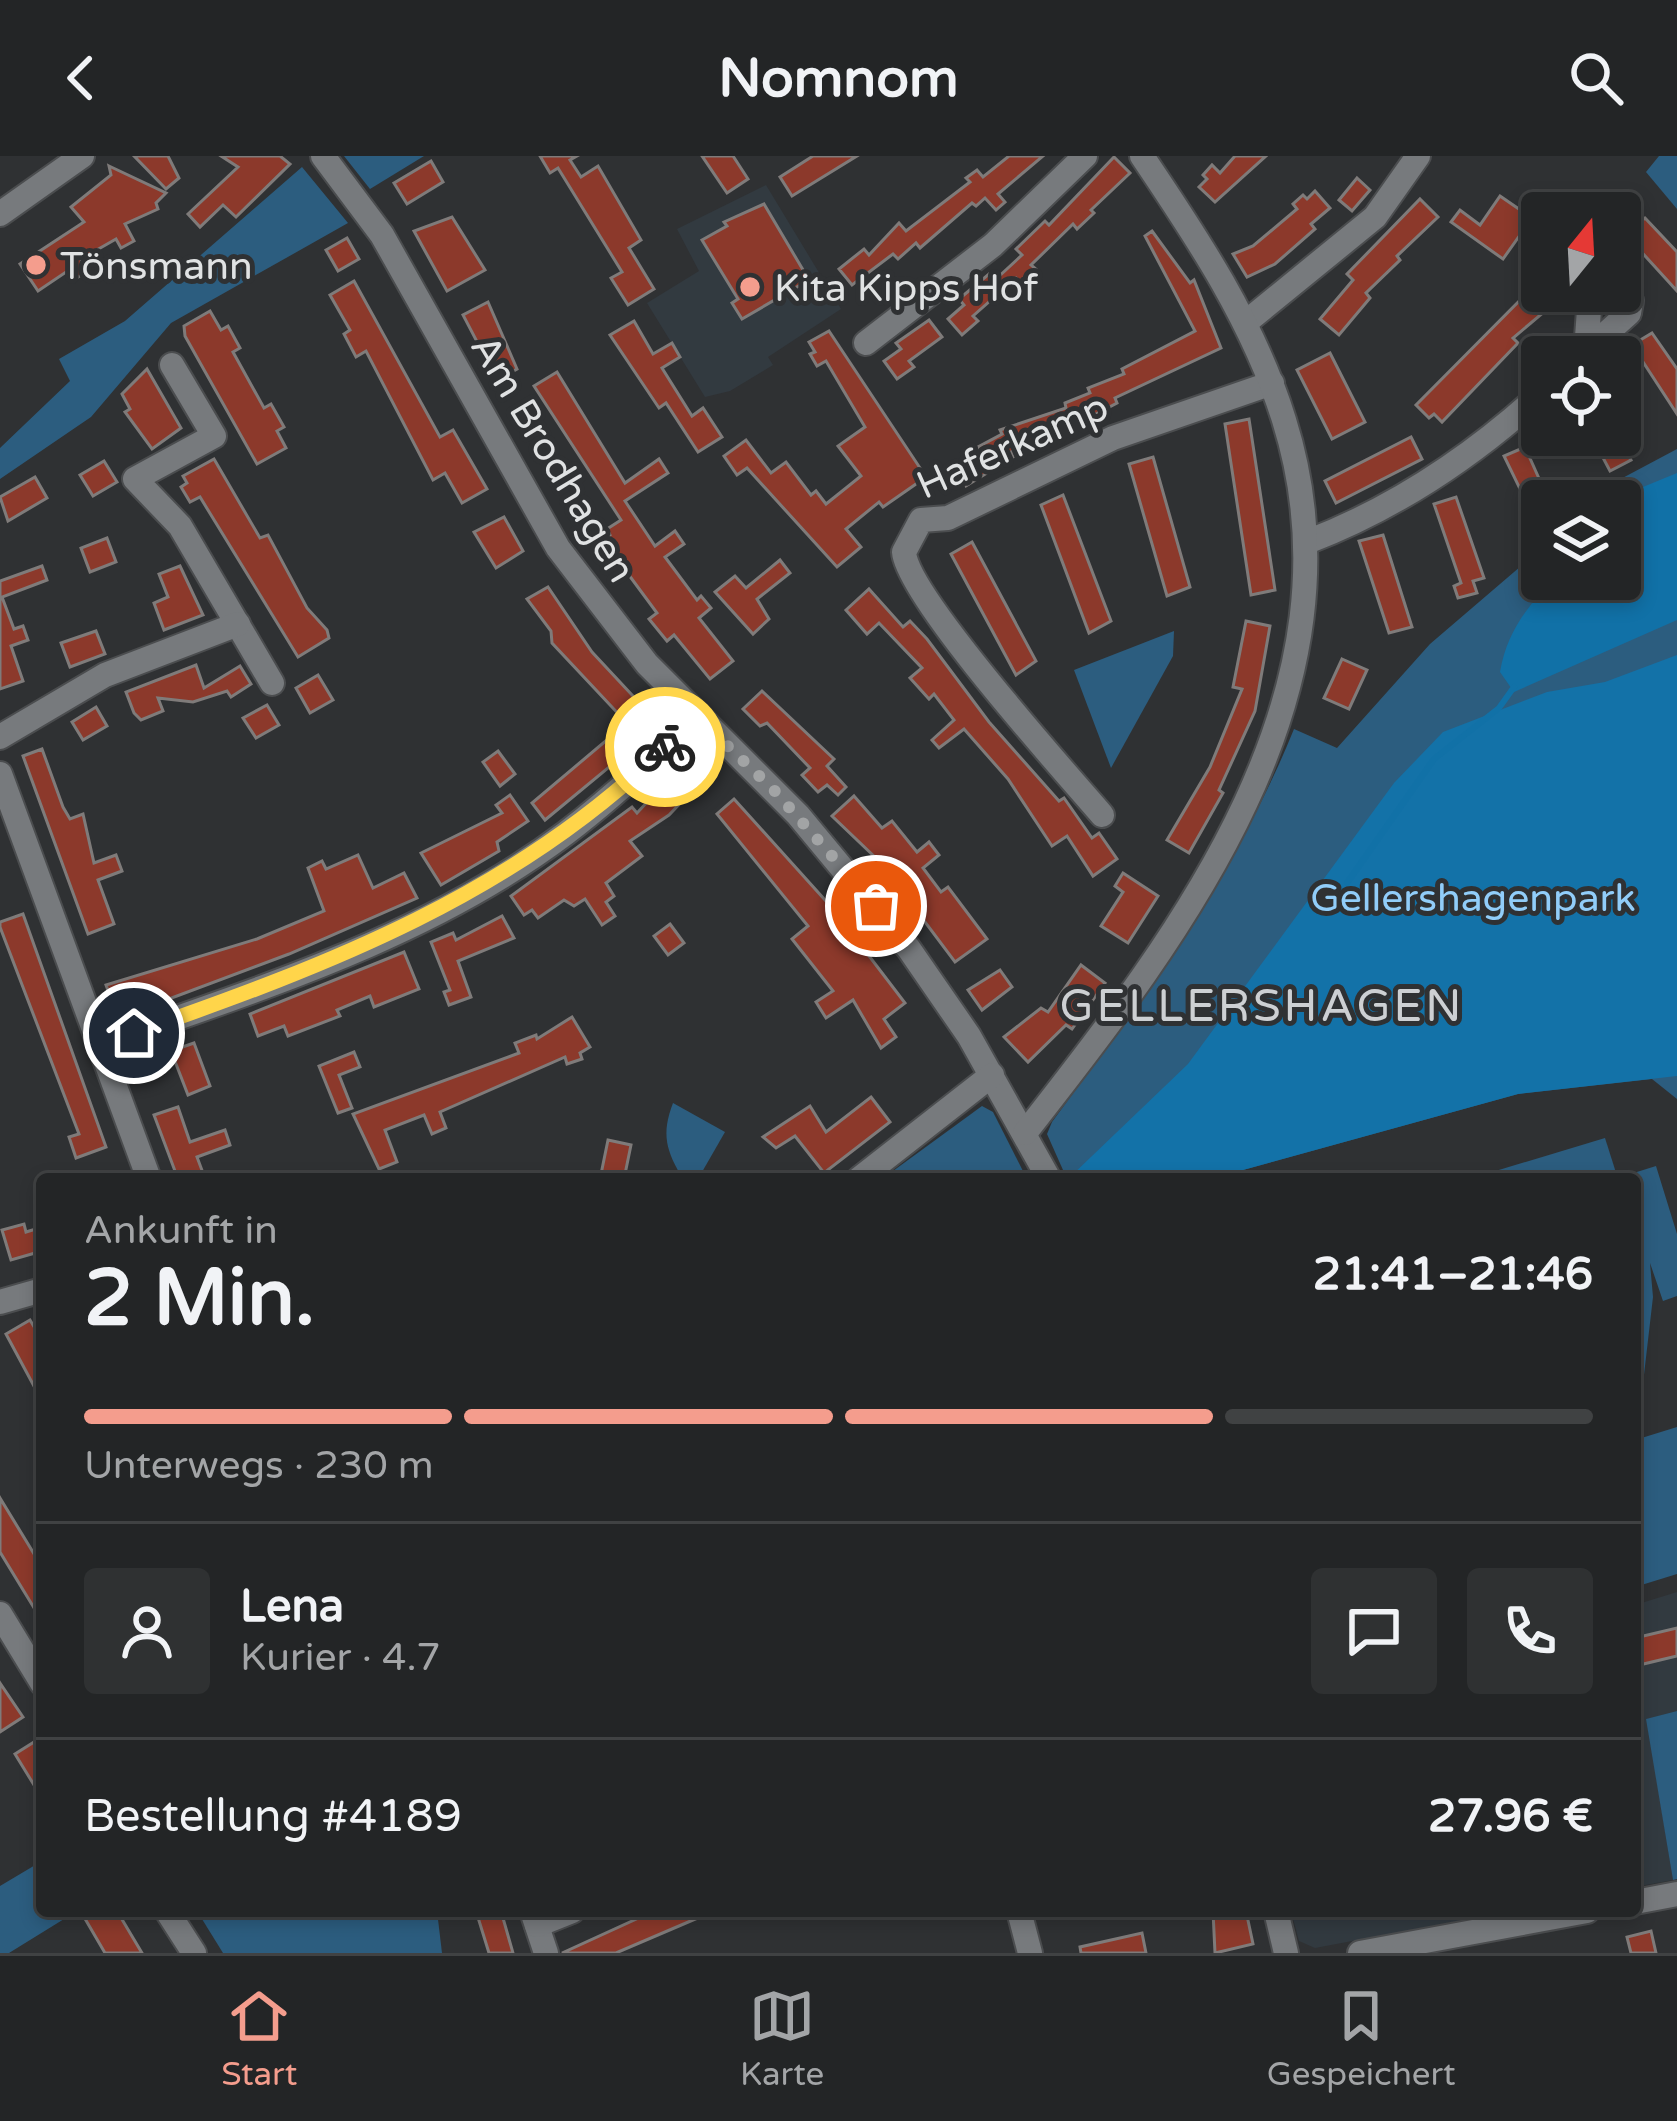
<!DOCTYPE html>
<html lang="de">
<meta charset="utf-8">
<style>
body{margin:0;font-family:"Varela Round",sans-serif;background:#2f3132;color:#f1f3f6;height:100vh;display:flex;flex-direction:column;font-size:45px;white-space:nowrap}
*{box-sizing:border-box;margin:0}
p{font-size:39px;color:#a3a5a7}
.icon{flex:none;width:66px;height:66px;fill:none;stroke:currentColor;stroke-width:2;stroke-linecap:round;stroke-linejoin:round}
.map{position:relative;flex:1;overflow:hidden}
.panel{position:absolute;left:36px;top:1017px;width:1605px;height:744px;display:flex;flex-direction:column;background:#232526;border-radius:12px;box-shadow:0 6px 18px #0003,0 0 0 3px #404243}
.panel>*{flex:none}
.needle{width:78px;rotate:18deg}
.controls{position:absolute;left:1521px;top:36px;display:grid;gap:24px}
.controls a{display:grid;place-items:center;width:120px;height:120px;border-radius:12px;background:#232526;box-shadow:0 6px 18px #0003,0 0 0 3px #404243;font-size:60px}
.pin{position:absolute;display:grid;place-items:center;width:102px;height:102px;color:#fff;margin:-51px;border:6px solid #fff;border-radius:50%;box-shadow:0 3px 12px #0007}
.courier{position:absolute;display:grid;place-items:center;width:120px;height:120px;margin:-60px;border:9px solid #ffd54a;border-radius:50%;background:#fff;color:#222;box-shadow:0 3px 15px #0007}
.head em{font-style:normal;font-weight:700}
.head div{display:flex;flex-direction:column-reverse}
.head{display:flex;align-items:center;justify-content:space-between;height:204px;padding:0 48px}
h1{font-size:78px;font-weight:700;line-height:90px}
.bar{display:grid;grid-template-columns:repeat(4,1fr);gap:18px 12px;align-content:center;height:144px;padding:0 48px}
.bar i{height:15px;border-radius:9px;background:#404243}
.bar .selected{background:#f49d8d}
.bar p{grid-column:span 4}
.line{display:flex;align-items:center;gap:30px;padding:0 48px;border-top:3px solid #404243}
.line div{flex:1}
.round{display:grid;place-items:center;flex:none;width:126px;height:126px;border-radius:12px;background:#2f3132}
header{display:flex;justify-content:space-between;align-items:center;height:156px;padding:0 48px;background:#232526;font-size:54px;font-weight:700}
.menu{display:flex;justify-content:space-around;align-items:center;height:168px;border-top:3px solid #404243;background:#232526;font-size:33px;color:#a3a5a7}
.menu a{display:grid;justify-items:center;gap:6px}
.menu .selected{color:#f49d8d}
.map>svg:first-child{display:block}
</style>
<header><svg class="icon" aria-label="back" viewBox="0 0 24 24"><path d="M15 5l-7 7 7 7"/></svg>Nomnom<svg class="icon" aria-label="search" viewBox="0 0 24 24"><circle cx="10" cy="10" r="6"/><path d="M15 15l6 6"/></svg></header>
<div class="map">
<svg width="1677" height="1797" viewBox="0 0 1677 1797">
<rect width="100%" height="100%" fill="#2f3133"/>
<g fill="#323a40">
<path d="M766 29 841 153 768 201 773 209 730 235 705 241 647 147 699 115 677 73Z"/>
<path d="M1677 1436V1555L1647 1563 1673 1724 1635 1731V1449Z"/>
<path d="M1291 1755H1511L1315 1792 1299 1785Z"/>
</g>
<g fill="#2c5d7f">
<path d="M344 0H424L370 33Z"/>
<path d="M1659 0H1677V53L1646 16Z"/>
<path d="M302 11 348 67 171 167 91 261 0 323V292L70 225 59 203 125 165Z"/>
<path d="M1677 293V943L1652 923 1518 938 1243 1014 1235 1023H1067L1047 978 1052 966C1142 844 1237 715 1294 573L1337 592 1430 488 1542 392V423H1620V345H1595L1615 326Z"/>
<path d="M1174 475 1173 500 1111 612 1074 514Z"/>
<path d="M673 947 725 976 698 1023H683C666 995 661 978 673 947Z"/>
<path d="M982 950 993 956 1027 1023H882Z"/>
<path d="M1605 982 1618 1023H1469Z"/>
<path d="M1656 1010 1677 1078V1140L1663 1145 1650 1107 1653 1141 1642 1236 1635 1238V1023L1624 1020Z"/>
<path d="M1677 1271V1418L1635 1431V1284Z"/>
<path d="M1677 1555V1723L1673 1724 1646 1563Z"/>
<path d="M42 1705V1755H77L9 1797H0V1730Z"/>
<path d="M197 1755H437L442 1797H223Z"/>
</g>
<path fill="#1372a8" d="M1677 499V920L1518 938 1243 1014 1235 1023H1068L1188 908 1394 627 1443 576 1547 536 1605 526Z"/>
<path fill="#1171a7" d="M1677 317V464L1514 536 1500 516C1507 476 1526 452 1554 423H1620V355L1643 331Z"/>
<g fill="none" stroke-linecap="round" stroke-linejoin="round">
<path stroke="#1171a7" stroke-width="6" d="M1347 727 1434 603 1499 552 1514 531"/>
</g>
<g fill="#8c392b" stroke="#7f7b7a" stroke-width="3">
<path d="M134 0H168L179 22 166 33Z"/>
<path d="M221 0H280L290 8 236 61 223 49 200 71 188 58 238 11Z"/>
<path d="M540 0H577L570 4 581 21 598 10 641 84 629 92 654 133 628 149 611 122 622 116 558 12 550 17Z"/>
<path d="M702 0H733L748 23 727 37Z"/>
<path d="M813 0H857L792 40 780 21Z"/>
<path d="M1009 0H1043L998 38 1005 46 996 54 985 42 976 50 972 47 920 92 916 87 898 103 893 98 852 129 839 113 864 93 869 99 899 67 906 75 970 26 966 22 977 14 983 21Z"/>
<path d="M1235 0H1266L1215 46 1199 31 1207 23 1203 19 1212 9 1220 17Z"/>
<path d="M1114 1 1130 17 1091 54 1094 57 1077 73 1073 68 1031 109 1037 114 1022 128 1016 122 973 160 978 165 962 179 948 163 964 149 959 143 989 118 995 124 1022 99 1016 93 1045 65 1049 69Z"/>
<path d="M431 5 443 26 407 48 394 27Z"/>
<path d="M109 10 166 37 156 47 158 53 125 68 134 85 121 92 116 83 81 103 86 116 72 125 66 116 38 135 20 108 84 66 71 51 111 19Z"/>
<path d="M1357 22 1370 34 1352 55 1339 44Z"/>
<path d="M1315 35 1330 52 1311 68 1315 73 1275 108 1247 121 1233 98 1253 90 1297 53 1293 48 1303 39 1307 43Z"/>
<path d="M1500 40 1532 62 1503 103 1451 66 1460 54 1480 69Z"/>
<path d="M1420 43 1438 61 1397 100 1400 104 1366 137 1370 142 1339 179 1320 163 1353 124 1347 118Z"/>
<path d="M764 48 809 124 742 163 732 147 738 143 702 84 727 70 724 66Z"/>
<path d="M452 61 485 114 447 135 414 75Z"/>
<path d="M1645 62 1677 96V135L1626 79Z"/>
<path d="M1152 75 1190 127 1194 124 1221 192 1115 242 1117 247 1073 270 1075 275 1054 283 1052 275 1011 296 1013 301 966 330 954 308 980 296 978 291 1002 278 1000 274 1066 252 1065 247 1090 237 1088 232 1124 218 1122 213 1195 175 1145 80Z"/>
<path d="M347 82 359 103 338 115 326 94Z"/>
<path d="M1542 122V135H1569L1513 182 1518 187 1442 266 1434 258 1429 262 1416 249Z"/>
<path d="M354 125 440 281 453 274 487 333 462 347 445 317 433 324 366 195 356 201 344 178 350 174 330 139Z"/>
<path d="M488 146 517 213 497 224 463 159Z"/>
<path d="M210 155 221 174 228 170 240 192 233 196 264 252 271 248 284 271 277 275 286 292 257 308 185 180 184 170Z"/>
<path d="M929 164 942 181 909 205 914 211 897 223 884 205 901 193 896 187Z"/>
<path d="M634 165 653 198 672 187 680 201 662 212 692 260 703 252 722 281 698 296 666 247 659 252 610 179Z"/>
<path d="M829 175 926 321 883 351 879 346 846 373 861 391 837 411 747 312 737 319 724 300 746 284 771 317 786 306 811 339 816 335 826 348 861 320 838 290 865 271 826 205 817 210 810 198 815 196 809 186Z"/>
<path d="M1652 177 1677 213V258L1632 189Z"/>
<path d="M1330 197 1365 266 1332 283 1297 214Z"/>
<path d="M147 213 181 272 152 293 125 256 130 253 122 238Z"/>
<path d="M557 216 625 327 659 303 668 317 625 345 655 390 675 375 684 388 665 401 697 444 701 440 711 452 699 462 733 505 710 523 674 479 667 485 649 463 657 457 603 384 610 379 607 373 621 364 534 230Z"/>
<path d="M1249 263 1275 434 1251 439 1225 268Z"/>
<path d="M1591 279H1618L1631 304 1610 315Z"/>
<path d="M1411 281 1422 303 1336 347 1325 325Z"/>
<path d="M1525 291 1549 345H1542V378L1504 300Z"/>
<path d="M1153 301 1190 431 1167 440 1129 308Z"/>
<path d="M214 303 260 382 268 379 307 452 327 474 329 482 298 501 200 341 190 346 181 331 187 327 183 320Z"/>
<path d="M104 305 117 326 93 340 80 319Z"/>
<path d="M35 321 47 342 8 365 0 341Z"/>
<path d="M1063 339 1111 465 1089 477 1041 349Z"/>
<path d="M1456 341 1484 422 1473 425 1477 437 1458 442 1454 430 1461 427 1434 348Z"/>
<path d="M504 361 523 395 496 412 474 376Z"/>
<path d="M1383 379 1412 471 1389 477 1359 385Z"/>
<path d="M107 382 116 406 90 416 81 392Z"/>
<path d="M972 386 1036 505 1016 519 951 398Z"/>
<path d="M780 404 790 417 757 443 769 463 753 478 715 436 735 420 746 432Z"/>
<path d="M42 410 47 424 2 441 14 473 23 470 28 484 11 490 23 525 0 533V425Z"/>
<path d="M180 410 203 459 164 474 154 447 168 441 159 418Z"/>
<path d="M548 431 592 496 660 569 545 664 532 647 627 567 552 487 551 475 527 443Z"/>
<path d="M869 433 903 471 910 465 927 483 989 566 1059 645 1064 642 1092 682 1099 677 1117 703 1093 720 1067 680 1052 690 1008 623 964 573 939 592 932 584 954 564 934 538 929 543 910 522 922 512 879 467 867 478 846 454Z"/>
<path d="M1246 465 1270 470 1255 555 1219 634 1223 637 1189 697 1167 684 1210 611 1242 533 1233 531Z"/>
<path d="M96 475 105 498 70 511 61 487Z"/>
<path d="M1342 503 1367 514 1349 553 1324 542Z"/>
<path d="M196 509 204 532 240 510 251 528 231 541 227 535 193 546 158 542 163 555 141 564 134 557 126 536Z"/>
<path d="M318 519 333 544 310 557 296 532Z"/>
<path d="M762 535 834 603 827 610 846 631 838 639 827 629 818 636 802 619 810 612 767 567 760 570 743 553Z"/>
<path d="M267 549 279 569 256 582 243 562Z"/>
<path d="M96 551 107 570 83 584 72 566Z"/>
<path d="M42 593 63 651 70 663 83 658 94 707 116 699 122 715 98 724 114 768 88 778 23 600Z"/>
<path d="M498 595 515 618 500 630 483 606Z"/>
<path d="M688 602 707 619 669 659 630 685 642 700 606 727 614 740 606 746 615 760 602 769 585 743 574 750 564 744 538 762 532 754 524 759 511 740 632 651 637 657Z"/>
<path d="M510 639 528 665 497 686 499 695 441 729 421 697 502 657 496 649Z"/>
<path d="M854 640 882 672 892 665 917 696 929 686 939 699 923 712 941 736 948 731 987 783 955 806 880 706 832 660Z"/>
<path d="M734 643 834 754 905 847 884 863 896 881 881 892 853 844 826 862 816 846 833 835 792 783 808 770 717 658Z"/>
<path d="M358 699 373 732 404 717 417 742 289 798 161 846 160 842 116 857 106 829 257 783 324 755 308 712 322 705 326 713Z"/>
<path d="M1123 717 1158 740 1128 787 1101 770 1123 736 1115 730Z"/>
<path d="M23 758 106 991 76 1002 69 981 79 978 0 771V766Z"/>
<path d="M502 760 514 782 458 805 471 841 449 849 444 836 450 834 431 786 453 777 456 784Z"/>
<path d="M670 768 684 787 668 799 654 780Z"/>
<path d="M404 796 419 833 374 851 370 840 337 854 340 860 288 880 284 870 258 880 250 858Z"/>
<path d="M1081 809 1105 827 1072 873 1066 869 1028 906 1004 881 1041 852 1048 856Z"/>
<path d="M1000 814 1012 831 982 854 968 834Z"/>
<path d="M572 861 590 891 580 897 582 903 567 908 565 901 440 956 446 972 432 978 424 959 385 974 397 1006 379 1013 353 958 519 897 515 887 536 879 537 883Z"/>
<path d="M194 887 210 930 188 939 171 895Z"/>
<path d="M354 896 360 911 339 919 352 952 338 957 319 910Z"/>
<path d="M871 941 890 966 824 1017 795 980 776 992 763 981 810 950 826 976Z"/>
<path d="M178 951 190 986 225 974 230 989 197 1001 203 1017 186 1023H178L154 959Z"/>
<path d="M608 984 631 989 624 1023H600Z"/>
<path d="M24 1068 26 1076 42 1071V1095L11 1104 2 1074Z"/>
<path d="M30 1164 42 1184V1245L6 1178Z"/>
<path d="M0 1342 42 1411V1465L0 1396Z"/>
<path d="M1677 1472V1500L1635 1510V1482Z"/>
<path d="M0 1527 23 1561 0 1576Z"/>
<path d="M42 1581V1642L15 1598Z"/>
<path d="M94 1755H117L142 1797H105L84 1761Z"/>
<path d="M476 1755H501L513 1797H489Z"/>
<path d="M654 1755H714L616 1797H562Z"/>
<path d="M1213 1755H1246L1253 1788 1215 1797Z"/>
<path d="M1651 1775 1656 1797H1631L1627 1781Z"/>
<path d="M1142 1777 1146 1797H1081L1080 1791Z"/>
</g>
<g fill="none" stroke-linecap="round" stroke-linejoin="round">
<g stroke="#4b4d4f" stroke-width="28">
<g id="minor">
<path d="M323 0 382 79 558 392 647 508 798 659 909 793 969 880 1049 1023"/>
<path d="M0 58 82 0"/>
<path d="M1245 167 1375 61 1418 0"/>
<path d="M866 187 993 89 1085 0"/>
<path d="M1586 195 1589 154 1601 135"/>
<path d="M1580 201 1629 157 1631 145 1620 134"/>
<path d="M172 209 214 280 135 323 180 370 272 527"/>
<path d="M1307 386C1396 352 1472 301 1542 237"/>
<path d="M0 581 105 519 238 468"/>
<path d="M0 618 149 1023"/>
<path d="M1102 659C1066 617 907 440 904 396L921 364 948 362 1113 282 1272 227"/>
<path d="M100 889C261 832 428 781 566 677 613 641 655 602 697 561"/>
<path d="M1025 977C1183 776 1369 535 1284 264 1254 167 1198 83 1142 0"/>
<path d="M859 1023 992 919"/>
<path d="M0 1146 42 1134"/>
<path d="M0 1458 42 1527"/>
<path d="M1635 1746 1677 1738"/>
<path d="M167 1755 194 1797"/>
<path d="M532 1755 546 1797"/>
<path d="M1019 1755 1030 1797"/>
<path d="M1276 1755 1286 1797"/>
<path d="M537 1769 572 1755"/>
<path d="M1360 1797 1587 1755"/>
</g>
</g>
<use href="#minor" stroke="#777a7d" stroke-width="24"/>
</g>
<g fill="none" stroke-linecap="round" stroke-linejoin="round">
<path stroke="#a2a4a5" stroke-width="12" stroke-dasharray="0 21.6" d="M665 591 697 561 773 633 876 750"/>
<path stroke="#ffd54a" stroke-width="15" d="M134 877C329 809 515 738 665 591"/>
</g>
<g fill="#f49d8d" stroke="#2f3133" stroke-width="4.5">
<circle cx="36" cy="109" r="12"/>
<circle cx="750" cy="131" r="12"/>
</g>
<g text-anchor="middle" stroke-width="10" stroke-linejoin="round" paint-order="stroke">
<g font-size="39" fill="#e0e2e3" stroke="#2f3133" text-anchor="start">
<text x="60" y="123">Tönsmann</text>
<text x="774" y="145">Kita Kipps Hof</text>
</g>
<g font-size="39" fill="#e0e2e3" stroke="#2f3133">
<text transform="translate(1012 289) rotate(-24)" y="14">Haferkamp</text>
<text transform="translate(554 302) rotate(59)" y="14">Am Brodhagen</text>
</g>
<g font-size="39" fill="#91cdf9" stroke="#2f3133">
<text x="1473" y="755">Gellershagenpark</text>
</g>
<g font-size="45" letter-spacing="3" fill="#cdd0d3" stroke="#2f3133">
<text x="1262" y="865">GELLERSHAGEN</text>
</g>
</g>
</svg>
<div class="controls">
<a><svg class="needle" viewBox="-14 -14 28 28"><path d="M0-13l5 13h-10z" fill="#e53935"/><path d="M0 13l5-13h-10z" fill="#a3a5a7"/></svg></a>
<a><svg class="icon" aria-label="locate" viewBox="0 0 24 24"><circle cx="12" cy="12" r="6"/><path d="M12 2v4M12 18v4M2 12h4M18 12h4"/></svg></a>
<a><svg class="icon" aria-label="layers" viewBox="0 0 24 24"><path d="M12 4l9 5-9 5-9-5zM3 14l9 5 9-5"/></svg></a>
</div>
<div class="pin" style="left:876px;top:750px;background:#ea580c"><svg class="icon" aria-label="bag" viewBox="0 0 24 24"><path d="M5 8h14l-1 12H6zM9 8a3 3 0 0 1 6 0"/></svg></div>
<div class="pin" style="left:134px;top:877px;background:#1f2937"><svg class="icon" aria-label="home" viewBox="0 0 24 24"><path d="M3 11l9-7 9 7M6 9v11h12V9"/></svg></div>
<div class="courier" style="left:665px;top:591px"><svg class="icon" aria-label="bike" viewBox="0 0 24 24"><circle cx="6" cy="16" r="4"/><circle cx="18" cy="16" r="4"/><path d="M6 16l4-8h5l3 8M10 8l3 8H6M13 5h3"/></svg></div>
<section class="panel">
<div class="head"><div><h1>2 Min.</h1><p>Ankunft in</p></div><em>21:41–21:46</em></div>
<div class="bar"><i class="selected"></i><i class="selected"></i><i class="selected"></i><i></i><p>Unterwegs · 230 m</p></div>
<div class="line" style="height:216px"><a class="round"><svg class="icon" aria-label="person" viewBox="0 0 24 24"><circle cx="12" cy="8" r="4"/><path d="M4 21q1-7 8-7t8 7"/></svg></a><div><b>Lena</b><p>Kurier · 4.7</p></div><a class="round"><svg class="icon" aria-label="chat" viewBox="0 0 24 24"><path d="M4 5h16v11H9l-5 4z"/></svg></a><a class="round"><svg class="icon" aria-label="phone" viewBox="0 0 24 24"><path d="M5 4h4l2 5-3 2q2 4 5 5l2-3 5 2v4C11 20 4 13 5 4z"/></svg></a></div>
<div class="line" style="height:156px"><div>Bestellung #4189</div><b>27.96 €</b></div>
</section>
</div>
<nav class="menu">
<a class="selected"><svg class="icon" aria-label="home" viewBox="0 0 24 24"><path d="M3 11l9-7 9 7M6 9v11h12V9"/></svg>Start</a>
<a><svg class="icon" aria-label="map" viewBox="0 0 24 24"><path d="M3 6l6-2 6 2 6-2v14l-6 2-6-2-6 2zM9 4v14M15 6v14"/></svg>Karte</a>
<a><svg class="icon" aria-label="saved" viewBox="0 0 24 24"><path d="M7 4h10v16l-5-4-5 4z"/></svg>Gespeichert</a>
</nav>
